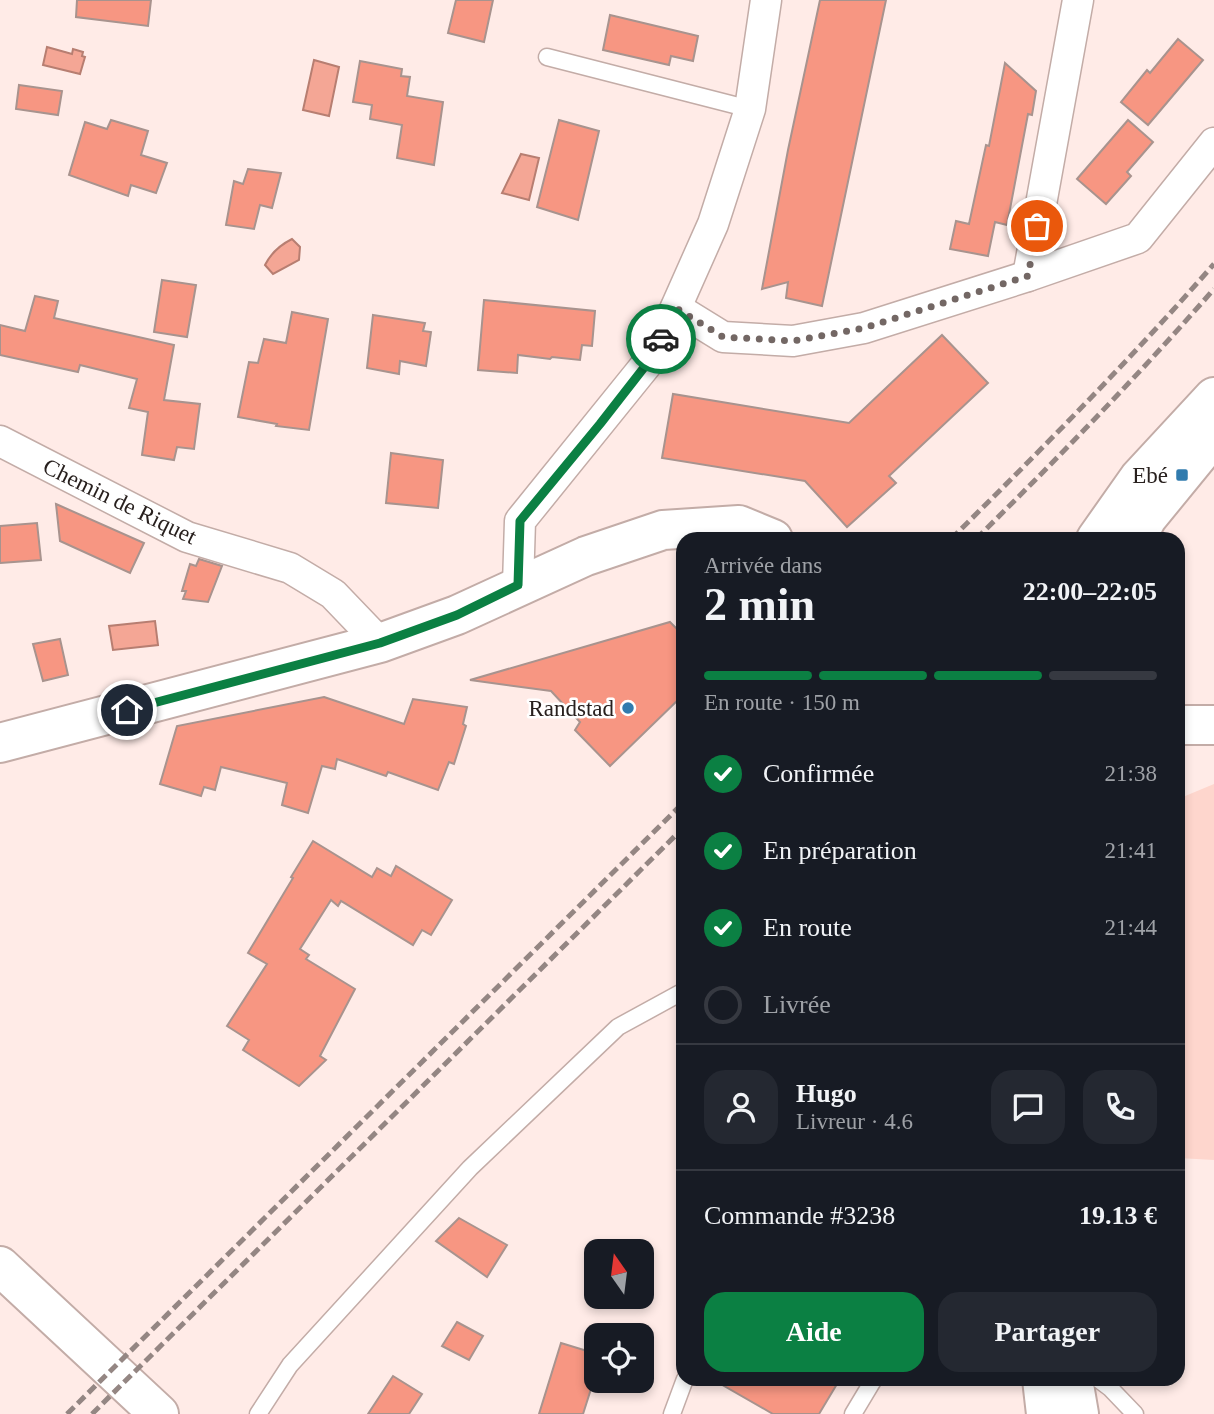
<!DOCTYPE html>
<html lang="fr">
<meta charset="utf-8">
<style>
body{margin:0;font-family:Georgia,serif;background:#242831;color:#f1f3f6;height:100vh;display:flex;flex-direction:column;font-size:26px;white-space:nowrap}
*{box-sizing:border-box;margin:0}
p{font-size:23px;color:#9ea1a6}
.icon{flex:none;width:38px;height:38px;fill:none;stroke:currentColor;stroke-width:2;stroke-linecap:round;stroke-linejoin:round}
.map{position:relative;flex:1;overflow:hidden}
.sheet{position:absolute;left:676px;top:532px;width:509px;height:854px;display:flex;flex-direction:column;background:#171b24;border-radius:21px;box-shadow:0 4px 10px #0003}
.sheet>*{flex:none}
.needle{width:46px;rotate:346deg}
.tools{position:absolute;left:584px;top:1239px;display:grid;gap:14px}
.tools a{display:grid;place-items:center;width:70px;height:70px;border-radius:14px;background:#171b24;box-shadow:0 4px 10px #0003;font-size:35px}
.pin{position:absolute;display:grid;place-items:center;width:60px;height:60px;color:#fff;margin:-30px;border:4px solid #fff;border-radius:50%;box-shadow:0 2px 7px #0007}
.courier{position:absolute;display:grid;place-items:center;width:70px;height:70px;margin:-35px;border:5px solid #0b8043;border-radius:50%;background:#fff;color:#222;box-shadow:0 2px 9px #0007}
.head em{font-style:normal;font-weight:600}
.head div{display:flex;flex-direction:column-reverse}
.head{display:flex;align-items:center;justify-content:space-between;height:119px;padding:0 28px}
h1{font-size:46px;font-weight:600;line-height:52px}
.bar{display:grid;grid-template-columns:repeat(4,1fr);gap:10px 7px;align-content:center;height:84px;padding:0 28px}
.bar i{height:9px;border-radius:5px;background:#363941}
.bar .current{background:#0b8043}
.bar p{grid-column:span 4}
.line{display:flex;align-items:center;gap:18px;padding:0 28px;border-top:2px solid #363941}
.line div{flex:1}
.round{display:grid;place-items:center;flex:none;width:74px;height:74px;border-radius:21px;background:#242831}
ol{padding:0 28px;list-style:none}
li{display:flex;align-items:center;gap:21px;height:77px}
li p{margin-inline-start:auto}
li .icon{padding:7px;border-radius:50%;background:#0b8043;color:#fff;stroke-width:4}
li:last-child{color:#9ea1a6}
li i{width:38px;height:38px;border:4px solid #363941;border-radius:50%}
.action{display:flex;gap:14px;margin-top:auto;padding:14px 28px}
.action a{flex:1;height:80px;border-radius:21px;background:#0b8043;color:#fff;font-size:28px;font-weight:600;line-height:80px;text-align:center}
.action a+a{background:#242831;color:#f1f3f6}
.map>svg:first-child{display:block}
</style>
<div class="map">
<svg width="1214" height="1414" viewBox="0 0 1214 1414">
<rect width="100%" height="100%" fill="#ffebe7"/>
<path fill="#fed6cd" d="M1214 784V1160L1178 1158V799Z"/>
<g fill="#f4a695" stroke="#b77e71" stroke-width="2">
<path d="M47 47 72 54 73 49 83 52 82 56 85 57 80 74 43 65Z"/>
<path d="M314 60 339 67 329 116 303 110Z"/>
<path d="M521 154 539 158 529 200 502 193Z"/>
<path d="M292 239 300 247 299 260 273 274 265 265C271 253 280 245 292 239Z"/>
<path d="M155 621 158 645 113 650 109 626Z"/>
</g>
<g fill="#f79682" stroke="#a8938e" stroke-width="2">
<path d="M77 0H151L148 26 76 17Z"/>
<path d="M456 0H493L484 42 448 33Z"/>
<path d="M820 0H886L822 306 786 298 788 282 762 289 788 150Z"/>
<path d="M610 15 698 36 693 61 671 56 669 65 603 50Z"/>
<path d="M1178 39 1203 60 1148 125 1121 102 1147 70 1150 73Z"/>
<path d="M360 61 402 69 401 76 410 77 407 96 443 102 434 165 397 158 402 125 370 119 372 105 353 102Z"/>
<path d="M1005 63 1036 91 1032 115 1028 114 1007 225 995 222 988 256 950 249 956 221 969 224 986 145 989 146Z"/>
<path d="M19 85 62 91 58 115 16 109Z"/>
<path d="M111 120 148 131 141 155 167 163 156 193 131 185 128 196 69 175 85 122 107 129Z"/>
<path d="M559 120 599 131 578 220 537 207Z"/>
<path d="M1128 120 1153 142 1127 172 1131 176 1106 204 1077 179Z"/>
<path d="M248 169 281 173 272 208 260 205 254 229 226 225 234 181 243 184Z"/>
<path d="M162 280 196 285 187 337 154 332Z"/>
<path d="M35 296 58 301 54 318 174 345 164 400 200 404 194 449 177 447 174 460 142 455 148 412 129 408 137 379 80 365 78 372 0 355V325L25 331Z"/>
<path d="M484 300 595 311 592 346 582 345 580 360 552 357 550 359 518 355 517 373 478 370Z"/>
<path d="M292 312 328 319 309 430 276 426 277 424 238 417 249 362 258 363 264 339 286 343Z"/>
<path d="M373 315 425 323 423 331 431 332 426 366 400 361 399 374 367 368Z"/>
<path d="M942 335 988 383 889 476 896 483 847 527 805 481 662 458 673 394 849 423Z"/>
<path d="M391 453 443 460 438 508 386 503Z"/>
<path d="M56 504 144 543 130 573 60 541Z"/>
<path d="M37 523 41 560 0 563V526Z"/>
<path d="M199 559 222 566 208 602 183 599 186 591H182L190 564 196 566Z"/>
<path d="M670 622 682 634V696L610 766 575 730 580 722 551 691 470 680Z"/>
<path d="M60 639 68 675 43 681 33 644Z"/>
<path d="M324 697 404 724 413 699 467 707 463 724 466 726 454 764 449 762 438 790 388 772 386 776 337 759 335 769 322 766 308 813 282 805 287 783 221 767 215 790 204 787 201 796 160 784 177 726Z"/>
<path d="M313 841 372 877 377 868 391 876 396 866 452 900 431 935 422 930 413 945 341 901 338 906 331 900 300 949 309 955 306 959 355 989 320 1056 326 1060 299 1086 243 1050 249 1040 227 1026 267 964 248 953 293 878 291 877Z"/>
<path d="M459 1218 507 1245 487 1277 436 1241Z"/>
<path d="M457 1322 483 1336 469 1360 442 1346Z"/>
<path d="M561 1343 597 1354V1370L583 1414H539Z"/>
<path d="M393 1376 422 1394 409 1414H368Z"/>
<path d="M712 1379H840L819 1414H773Z"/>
</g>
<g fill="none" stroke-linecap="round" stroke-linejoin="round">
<g stroke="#c3aca7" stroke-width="19">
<g id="service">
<path d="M547 57 750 109"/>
<path d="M1098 1379 1110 1388 1135 1414"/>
<path d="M258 1414 290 1365 470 1168 618 1027 682 992"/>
<path d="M672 1414 685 1379"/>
<path d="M853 1414 874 1379"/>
</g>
</g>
<g stroke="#c3aca7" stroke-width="33">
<g id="minor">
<path d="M1028 276 1078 0"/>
<path d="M676 308 723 337 793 341 864 328 1028 276 1138 238 1214 143"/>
<path d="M0 441 187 537 290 568 333 594 380 643"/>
<path d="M518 585 520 521 646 365 665 332 713 224 750 109 766 0"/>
</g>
</g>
<g stroke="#c3aca7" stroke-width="42">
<g id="secondary">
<path d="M1096 539 1139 478 1214 397"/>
<path d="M1136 539 1147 518 1214 436"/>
<path d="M1178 725H1214"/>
<path d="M0 743 380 643 457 615 586 556 663 530 739 525 773 539"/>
<path d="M0 1266 159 1414"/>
<path d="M1042 1379 1046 1414"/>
<path d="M1073 1379 1079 1414"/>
</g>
</g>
<use href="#service" stroke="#fff" stroke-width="16"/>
<use href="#minor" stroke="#fff" stroke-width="30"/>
<use href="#secondary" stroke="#fff" stroke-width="38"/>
<g stroke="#948683" stroke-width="5" stroke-dasharray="10 5" stroke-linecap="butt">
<path d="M951 539C1041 450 1130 360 1214 264"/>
<path d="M976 539C1058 458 1138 376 1214 289"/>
<path d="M67 1414 682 804"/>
<path d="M92 1414 682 829"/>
</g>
</g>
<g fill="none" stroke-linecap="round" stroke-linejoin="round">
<path stroke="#736764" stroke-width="7" stroke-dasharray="0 12.6" d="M661 339 676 308 723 337 793 341 864 328 1028 276 1037 226"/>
<path stroke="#0b8043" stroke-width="9" d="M127 710 380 643 457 615 518 585 520 521 600 424 646 365 661 339"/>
</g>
<g fill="#317bae" stroke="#fff" stroke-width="2.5">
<rect x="1175" y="468" width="14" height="14" rx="3.5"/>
<circle cx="628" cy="708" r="7"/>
</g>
<g text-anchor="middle" stroke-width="5" stroke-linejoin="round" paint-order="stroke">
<g font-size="23" fill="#28201e" stroke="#fff" text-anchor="end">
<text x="1168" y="483">Ebé</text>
<text x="614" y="716">Randstad</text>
</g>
<g font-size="23" fill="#28201e" stroke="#fff">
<text transform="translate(120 501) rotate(26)" y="8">Chemin de Riquet</text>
</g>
</g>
</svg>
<div class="tools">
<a><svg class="needle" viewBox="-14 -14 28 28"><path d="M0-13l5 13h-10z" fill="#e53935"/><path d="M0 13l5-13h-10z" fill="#9ea1a6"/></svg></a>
<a><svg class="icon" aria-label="locate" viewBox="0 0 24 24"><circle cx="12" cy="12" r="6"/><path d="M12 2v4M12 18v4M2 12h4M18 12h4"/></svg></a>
</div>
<div class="pin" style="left:1037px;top:226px;background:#ea580c"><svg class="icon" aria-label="bag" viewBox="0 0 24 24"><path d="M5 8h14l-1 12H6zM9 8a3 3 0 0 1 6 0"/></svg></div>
<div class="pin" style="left:127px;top:710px;background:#1f2937"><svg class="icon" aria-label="home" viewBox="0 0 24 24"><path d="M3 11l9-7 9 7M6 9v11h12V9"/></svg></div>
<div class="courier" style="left:661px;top:339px"><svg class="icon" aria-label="car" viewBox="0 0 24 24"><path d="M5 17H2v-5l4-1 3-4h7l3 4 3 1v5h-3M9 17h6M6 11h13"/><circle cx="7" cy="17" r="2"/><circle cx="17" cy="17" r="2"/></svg></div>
<section class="sheet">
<div class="head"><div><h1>2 min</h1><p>Arrivée dans</p></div><em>22:00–22:05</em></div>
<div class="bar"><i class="current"></i><i class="current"></i><i class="current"></i><i></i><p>En route · 150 m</p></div>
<ol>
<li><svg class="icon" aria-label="check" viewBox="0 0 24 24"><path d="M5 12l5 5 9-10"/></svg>Confirmée<p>21:38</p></li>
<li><svg class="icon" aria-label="check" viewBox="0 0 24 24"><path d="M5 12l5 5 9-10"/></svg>En préparation<p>21:41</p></li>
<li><svg class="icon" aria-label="check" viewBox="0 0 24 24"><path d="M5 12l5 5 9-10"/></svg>En route<p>21:44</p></li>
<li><i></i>Livrée</li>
</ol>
<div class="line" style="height:126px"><a class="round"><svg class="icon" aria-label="person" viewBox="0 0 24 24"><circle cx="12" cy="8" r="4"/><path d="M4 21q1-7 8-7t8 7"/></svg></a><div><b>Hugo</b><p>Livreur · 4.6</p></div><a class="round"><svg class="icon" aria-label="chat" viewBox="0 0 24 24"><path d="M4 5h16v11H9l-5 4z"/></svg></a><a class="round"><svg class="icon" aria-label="phone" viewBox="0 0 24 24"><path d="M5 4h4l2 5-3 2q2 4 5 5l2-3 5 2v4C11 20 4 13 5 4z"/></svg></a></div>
<div class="line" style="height:91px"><div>Commande #3238</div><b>19.13 €</b></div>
<div class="action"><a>Aide</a><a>Partager</a></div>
</section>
</div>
